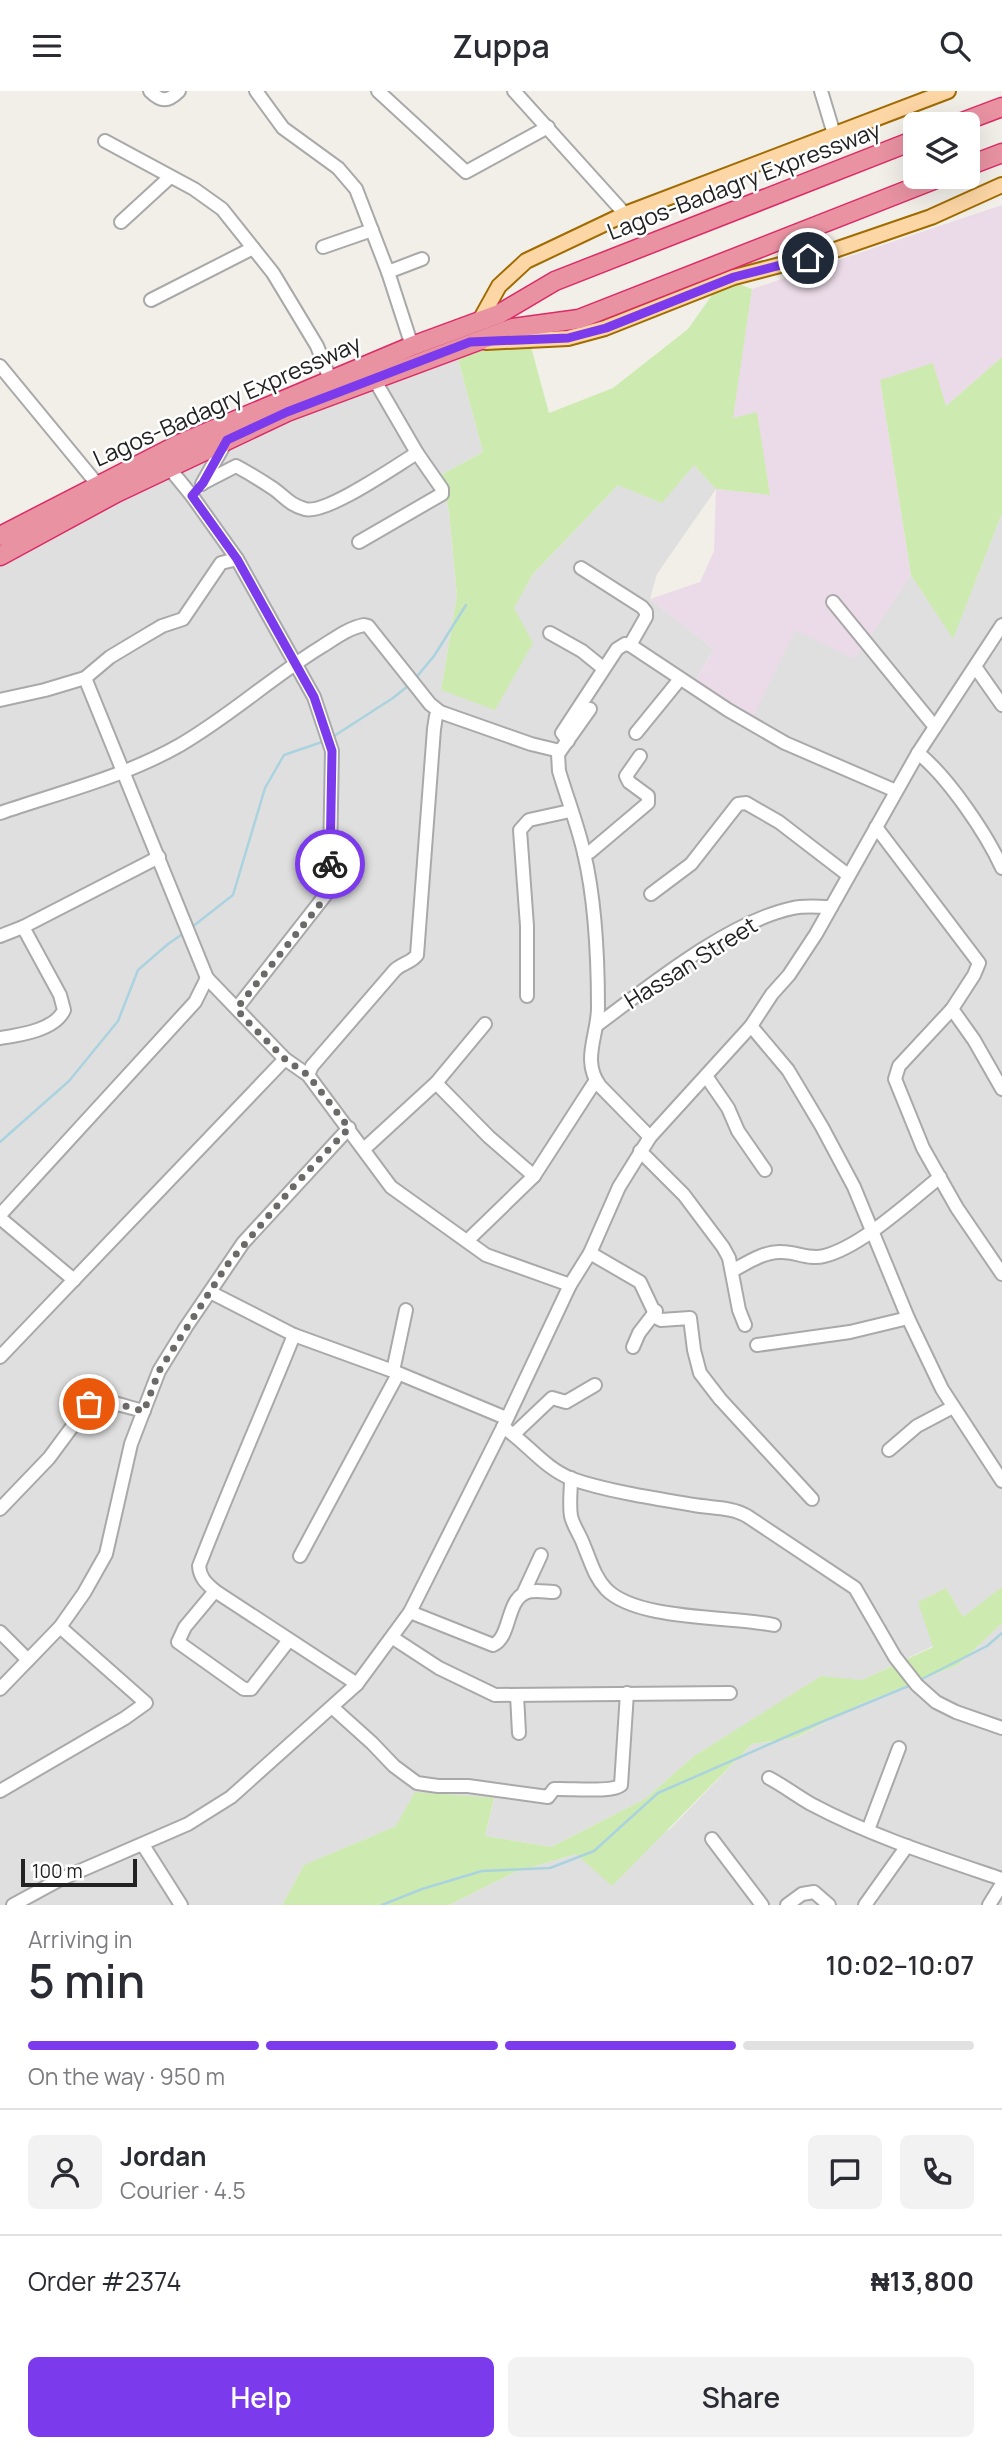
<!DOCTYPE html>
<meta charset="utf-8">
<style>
body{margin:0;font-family:Manrope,sans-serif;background:#f2f2f3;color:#2b2b33;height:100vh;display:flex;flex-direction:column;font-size:26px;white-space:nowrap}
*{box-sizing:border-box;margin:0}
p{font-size:23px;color:#7c7c81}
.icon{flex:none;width:38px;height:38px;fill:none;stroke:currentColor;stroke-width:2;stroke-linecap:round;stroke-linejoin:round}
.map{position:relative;height:1814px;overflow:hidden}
.side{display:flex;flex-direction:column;background:#fff;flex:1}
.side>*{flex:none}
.tools{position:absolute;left:903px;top:21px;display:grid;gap:14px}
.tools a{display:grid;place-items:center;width:77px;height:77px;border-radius:10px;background:#fff;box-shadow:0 7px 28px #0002;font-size:35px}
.scale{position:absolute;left:21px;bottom:18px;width:116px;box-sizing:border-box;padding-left:7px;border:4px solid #222;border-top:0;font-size:19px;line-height:24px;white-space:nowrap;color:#222;-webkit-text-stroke:5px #fff;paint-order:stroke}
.pin{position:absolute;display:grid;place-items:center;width:60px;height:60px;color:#fff;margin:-30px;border:4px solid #fff;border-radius:50%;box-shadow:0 2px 7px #0007}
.courier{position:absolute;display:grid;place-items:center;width:70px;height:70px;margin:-35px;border:5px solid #7c3aed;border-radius:50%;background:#fff;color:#222;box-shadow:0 2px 9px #0007}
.headline em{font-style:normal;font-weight:600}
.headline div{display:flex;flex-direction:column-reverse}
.headline{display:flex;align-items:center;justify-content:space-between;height:119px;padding:0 28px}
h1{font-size:46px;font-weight:600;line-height:52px}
.bar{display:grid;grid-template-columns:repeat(4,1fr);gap:10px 7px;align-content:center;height:84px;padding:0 28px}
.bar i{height:9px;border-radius:5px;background:#e1e1e2}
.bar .on{background:#7c3aed}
.bar p{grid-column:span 4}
.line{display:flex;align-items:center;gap:18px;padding:0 28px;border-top:2px solid #e1e1e2}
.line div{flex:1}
.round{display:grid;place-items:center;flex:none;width:74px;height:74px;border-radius:10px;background:#f2f2f3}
.button{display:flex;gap:14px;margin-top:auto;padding:14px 28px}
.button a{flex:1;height:80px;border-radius:10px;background:#7c3aed;color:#fff;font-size:28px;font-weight:600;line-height:80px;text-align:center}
.button a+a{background:#f2f2f3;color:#2b2b33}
header{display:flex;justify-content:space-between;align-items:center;height:91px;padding:0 28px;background:#fff;font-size:32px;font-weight:600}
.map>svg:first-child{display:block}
</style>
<header><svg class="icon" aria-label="menu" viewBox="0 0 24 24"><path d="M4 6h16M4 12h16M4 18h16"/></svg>Zuppa<svg class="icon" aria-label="search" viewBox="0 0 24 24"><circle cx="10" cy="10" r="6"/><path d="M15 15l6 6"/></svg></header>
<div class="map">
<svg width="1002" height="1814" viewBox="0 0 1002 1814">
<rect width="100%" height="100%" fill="#f2efe9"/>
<g fill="#e0dfdf">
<path d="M457 264 483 361 441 384 449 420 457 505 441 599 513 517 532 484 618 394 694 374 716 398 657 483 650 508 714 558 695 590 795 539 864 554 911 484 953 547 1002 422V1496L963 1527 946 1497 919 1511 933 1555 862 1589 821 1586 694 1665 645 1708 551 1756 485 1745 494 1708 396 1735 304 1774 282 1814H0V473L302 316Z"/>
<path d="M1002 1532V1814H449L513 1782 576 1763 669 1739 752 1653 796 1647 860 1613 958 1574Z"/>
</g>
<path fill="#ebdbe8" d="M1002 114V266L946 315 880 289 911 484 855 568 795 539 752 628 695 590 714 558 650 508 700 491 714 460 716 398 770 404 756 322 732 328 752 198Z"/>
<g fill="#cdebb0">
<path d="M724 187 752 198 733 327 757 321 770 404 716 398 694 374 662 412 618 394 532 484 514 517 533 552 495 619 441 599 457 505 449 420 441 384 483 361 457 264 530 252 549 322 613 297 688 238Z"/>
<path d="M1002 266V422L953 548 911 484 880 289 933 272 946 315Z"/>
<path d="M1002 1496V1532L958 1574 860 1613 795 1647 752 1653 612 1795 576 1763 513 1782 449 1814H282L304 1774 396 1735 415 1701 494 1707 485 1745 551 1756 645 1708 694 1665 821 1585 862 1589 933 1556 918 1511 946 1497 963 1526Z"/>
</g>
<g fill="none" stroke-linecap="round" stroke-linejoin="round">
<g stroke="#aad3df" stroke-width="2.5">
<path d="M414 589 434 565 466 514"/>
<path d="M331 647 393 607 409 594"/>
<path d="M192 836 233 804 265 697 284 664 325 650"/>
<path d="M0 1051 69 990 118 930 138 879 168 853 184 842"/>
<path d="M920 1589 987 1555 1002 1542"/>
<path d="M382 1814 422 1798 482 1780 550 1777 594 1760 658 1702 795 1642 911 1594"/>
</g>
<g stroke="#a9a9a9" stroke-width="16">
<g id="minor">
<path d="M150 0C161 11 168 11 179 0"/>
<path d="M256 0 283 37 338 77 356 98 388 181 422 168"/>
<path d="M378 0 466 81 548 36"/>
<path d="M514 0 625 123"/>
<path d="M821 0 834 43"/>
<path d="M105 50 194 98 222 118 273 182 317 255 330 288"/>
<path d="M121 131 169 87"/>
<path d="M323 156 372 139"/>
<path d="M388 181 412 255"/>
<path d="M151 209 253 157"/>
<path d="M0 275 98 394"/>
<path d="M170 378 192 405 237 468 314 606 332 660 330 767 327 802 237 917"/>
<path d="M203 392 236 375C249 382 262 390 274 398 285 406 290 414 305 418 326 424 397 374 417 362"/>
<path d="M202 393 227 349"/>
<path d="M359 451 442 403V398L417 362 374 288"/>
<path d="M833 511 935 636"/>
<path d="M550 542 582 560 603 577"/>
<path d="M630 554 728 619 785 652 896 700"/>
<path d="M976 577 1002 614"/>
<path d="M85 587 207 887 285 968 308 984 391 1096 486 1164 570 1194"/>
<path d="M0 609 45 599 85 587 110 566 140 548 162 535 183 528 221 472 237 468"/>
<path d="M590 618 558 663 559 680C567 707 578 735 584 762 595 808 598 870 598 917 598 944 581 970 600 995L650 1046"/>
<path d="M636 642 680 588"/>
<path d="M568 650 562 642 617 558 625 553 630 554 646 526V521L642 516 581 477"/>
<path d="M918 662C948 686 986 742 1002 777"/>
<path d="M0 722C61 701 124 686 180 654 230 625 272 586 321 556 334 548 348 537 364 534L368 535 430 613 440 621 531 653 560 660"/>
<path d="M876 736 979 872 974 884 952 918 899 975 895 988 923 1057 957 1117 1002 1183"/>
<path d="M584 762 590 761 648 712V705L629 691 626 685 640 665"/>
<path d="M651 803 691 773 738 713 746 712 779 731 848 784"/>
<path d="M0 845 23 836 159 766"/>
<path d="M527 905V835L520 739 529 729 570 720"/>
<path d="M952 918 974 949 1002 998"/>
<path d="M597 934C651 894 728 831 793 817 805 814 819 816 831 816"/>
<path d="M751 935 788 979 822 1036 854 1096 908 1227 942 1298 1002 1390"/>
<path d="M0 947C20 944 55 939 64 919L60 904 23 836"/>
<path d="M308 984 312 975 395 879C402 872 411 872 417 864L434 638 436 625 440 621"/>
<path d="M706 985 728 1017 738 1040 765 1079"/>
<path d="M436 992 489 1046 534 1085"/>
<path d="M364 1058 436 992 485 933"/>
<path d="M640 1060 684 1104 723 1156 729 1167 739 1219 745 1234"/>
<path d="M0 1124 195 911 207 887"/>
<path d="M0 1127 74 1189"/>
<path d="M467 1150 534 1085 596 989"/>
<path d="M590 1162 640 1191 657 1227 661 1229 690 1227 694 1259 700 1282 720 1308 812 1408"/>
<path d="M732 1180C747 1172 764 1160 782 1161 796 1161 810 1169 824 1165 861 1156 910 1110 940 1086"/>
<path d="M210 1201 294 1244 393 1280 506 1327"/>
<path d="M294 1244C263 1321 229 1397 199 1475 200 1487 206 1492 215 1500L357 1593"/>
<path d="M757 1254 850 1241 908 1227"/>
<path d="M633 1256 639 1242 656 1220"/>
<path d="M0 1266 285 968"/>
<path d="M393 1280 406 1219"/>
<path d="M503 1336C527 1352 544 1377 572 1388 606 1400 658 1408 694 1414 712 1417 732 1416 747 1425L855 1497 895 1566 917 1594 936 1611 956 1621 1002 1637"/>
<path d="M514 1343 552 1307 566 1311 595 1294"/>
<path d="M889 1359 917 1335 953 1316"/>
<path d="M571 1387C571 1399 569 1413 571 1425 573 1435 581 1445 584 1455 591 1471 594 1485 606 1498 637 1530 731 1525 774 1534"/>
<path d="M0 1418 49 1367 89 1313C104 1306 128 1317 144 1320"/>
<path d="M300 1465 398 1283"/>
<path d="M215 1500 185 1536 178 1551 244 1598H251L289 1549"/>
<path d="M523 1503 541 1464"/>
<path d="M410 1521 493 1554C511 1546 506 1511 525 1502 533 1498 545 1501 554 1501"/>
<path d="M0 1541 28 1569"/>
<path d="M393 1547 439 1577 495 1604 730 1602"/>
<path d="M0 1598 60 1536 84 1502 106 1463 131 1353 159 1280 186 1236 243 1152 349 1037"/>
<path d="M517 1604 519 1642"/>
<path d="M332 1616 372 1652 394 1675 417 1692 438 1695H468L548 1706 554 1698C570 1697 612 1702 621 1694L627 1602"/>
<path d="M769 1687C784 1695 797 1705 811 1713 871 1745 937 1766 1002 1788"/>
<path d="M0 1700 125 1627 146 1612 60 1536"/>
<path d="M868 1739 899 1657"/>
<path d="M712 1748 762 1814"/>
<path d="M143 1754 181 1814"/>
<path d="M13 1814 59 1789 188 1733 231 1706 357 1593 410 1521 503 1336 570 1194 590 1162 619 1096 650 1046 751 935 772 903 789 884 816 843 918 662 1002 534"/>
<path d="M787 1814 802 1803 814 1801 829 1814"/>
<path d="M865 1814 907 1755"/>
<path d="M989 1814 1002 1793"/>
</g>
</g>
<g stroke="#a06b00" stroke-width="18">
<g id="major">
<path d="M479 231 499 195 526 170 625 123 948 0"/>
<path d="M486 251 568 247 605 237 734 186 826 162 931 126 1002 94"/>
</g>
</g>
<g stroke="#dc2a67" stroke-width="21">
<g id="highway">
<path d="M957 33 1002 16"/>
<path d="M968 75 1002 62"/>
<path d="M0 445 179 353 412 255 499 223 555 190 915 49"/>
<path d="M0 465 116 402 287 321 513 237 579 228 941 86"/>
</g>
</g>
<use href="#minor" stroke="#fff" stroke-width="12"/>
<use href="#major" stroke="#fcd6a4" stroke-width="14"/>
<use href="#highway" stroke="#e892a2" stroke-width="18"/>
</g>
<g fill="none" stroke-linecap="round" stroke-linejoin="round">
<path stroke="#6b6a68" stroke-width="7" stroke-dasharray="0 12.6" d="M89 1313C104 1306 128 1317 144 1320L159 1280 227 1174 292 1097 349 1037 308 984 285 968 242 925 237 917 325 807 329 793 330 773"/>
<path stroke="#7c3aed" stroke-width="9" d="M330 773 332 660 314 606 237 468 192 405 203 392 227 349 287 321 470 251 568 247 606 237 734 186 808 167"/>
</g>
<g text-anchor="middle" stroke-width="5" stroke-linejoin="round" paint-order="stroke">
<g font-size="23" fill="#222" stroke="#fff">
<text transform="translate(744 90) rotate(-21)" y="8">Lagos-Badagry Expressway</text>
<text transform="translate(227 310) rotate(-24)" y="8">Lagos-Badagry Expressway</text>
<text transform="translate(691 872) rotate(-32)" y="8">Hassan Street</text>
</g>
</g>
</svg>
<div class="tools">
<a><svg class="icon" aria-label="layers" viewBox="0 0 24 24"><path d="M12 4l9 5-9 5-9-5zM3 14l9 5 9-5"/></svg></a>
</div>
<div class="scale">100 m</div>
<div class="pin" style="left:89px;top:1313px;background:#ea580c"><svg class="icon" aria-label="bag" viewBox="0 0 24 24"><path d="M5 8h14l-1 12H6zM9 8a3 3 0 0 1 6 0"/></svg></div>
<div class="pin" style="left:808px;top:167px;background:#1f2937"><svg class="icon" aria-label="home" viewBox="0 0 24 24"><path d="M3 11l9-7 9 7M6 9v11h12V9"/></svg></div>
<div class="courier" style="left:330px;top:773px"><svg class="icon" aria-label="bike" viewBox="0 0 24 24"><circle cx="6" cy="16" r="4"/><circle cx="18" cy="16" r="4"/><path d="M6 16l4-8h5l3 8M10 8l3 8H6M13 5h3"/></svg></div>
</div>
<section class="side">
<div class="headline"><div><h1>5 min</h1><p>Arriving in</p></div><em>10:02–10:07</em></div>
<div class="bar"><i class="on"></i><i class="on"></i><i class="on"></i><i></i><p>On the way · 950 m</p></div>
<div class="line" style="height:126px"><a class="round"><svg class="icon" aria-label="person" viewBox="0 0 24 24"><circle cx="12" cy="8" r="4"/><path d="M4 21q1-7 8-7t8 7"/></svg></a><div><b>Jordan</b><p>Courier · 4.5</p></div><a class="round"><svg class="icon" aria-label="chat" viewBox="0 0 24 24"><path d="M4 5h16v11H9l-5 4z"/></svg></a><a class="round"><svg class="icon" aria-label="phone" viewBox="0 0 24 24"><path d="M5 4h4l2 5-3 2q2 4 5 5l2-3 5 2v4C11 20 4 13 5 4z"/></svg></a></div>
<div class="line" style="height:91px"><div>Order #2374</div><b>₦13,800</b></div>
<div class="button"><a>Help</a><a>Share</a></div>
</section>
